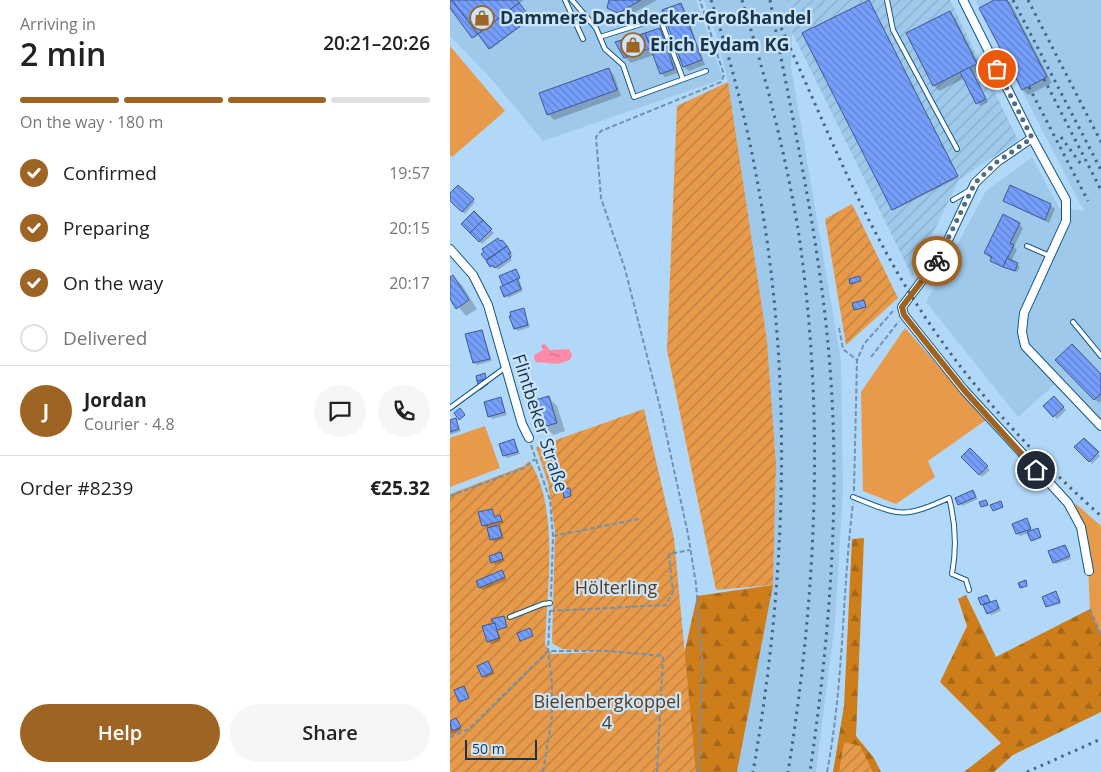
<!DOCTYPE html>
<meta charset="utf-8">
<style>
body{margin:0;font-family:"Open Sans",sans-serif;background:#f6f6f6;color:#222;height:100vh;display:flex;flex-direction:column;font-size:19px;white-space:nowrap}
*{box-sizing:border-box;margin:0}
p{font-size:16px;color:#767676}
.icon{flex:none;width:28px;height:28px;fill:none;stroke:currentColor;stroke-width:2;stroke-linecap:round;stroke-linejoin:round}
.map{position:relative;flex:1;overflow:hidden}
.side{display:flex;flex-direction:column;background:#fff;width:450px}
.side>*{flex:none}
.scale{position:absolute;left:15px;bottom:12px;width:72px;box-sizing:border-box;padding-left:5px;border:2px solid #193349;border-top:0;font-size:14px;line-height:18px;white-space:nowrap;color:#193349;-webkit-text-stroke:4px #cae4fa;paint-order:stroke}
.pin{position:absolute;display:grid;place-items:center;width:42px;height:42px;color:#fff;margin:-21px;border:2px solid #fff;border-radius:50%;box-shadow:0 1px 5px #0007}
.courier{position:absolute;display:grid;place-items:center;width:50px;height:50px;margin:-25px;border:4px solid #9e6424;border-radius:50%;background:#fff;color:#222;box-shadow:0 1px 6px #0007}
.summary em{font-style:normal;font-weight:600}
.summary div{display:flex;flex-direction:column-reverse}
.summary{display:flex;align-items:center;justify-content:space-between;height:85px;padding:0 20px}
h1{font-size:32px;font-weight:600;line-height:38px}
.bar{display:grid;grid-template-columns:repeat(4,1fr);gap:8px 5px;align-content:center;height:60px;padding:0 20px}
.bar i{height:6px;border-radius:4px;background:#e0e0e0}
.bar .on{background:#9e6424}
.bar p{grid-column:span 4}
.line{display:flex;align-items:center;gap:12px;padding:0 20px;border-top:1px solid #e0e0e0}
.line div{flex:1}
.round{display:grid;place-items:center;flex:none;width:52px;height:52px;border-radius:26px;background:#f6f6f6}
ol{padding:0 20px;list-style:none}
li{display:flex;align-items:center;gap:15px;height:55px}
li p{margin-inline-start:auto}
li .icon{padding:5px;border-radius:50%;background:#9e6424;color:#fff;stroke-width:4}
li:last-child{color:#767676}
li i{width:28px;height:28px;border:2px solid #e0e0e0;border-radius:50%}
.button{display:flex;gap:10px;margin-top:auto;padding:10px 20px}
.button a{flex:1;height:58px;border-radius:30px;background:#9e6424;color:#fff;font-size:20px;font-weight:600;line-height:58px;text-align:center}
.button a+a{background:#f6f6f6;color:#222}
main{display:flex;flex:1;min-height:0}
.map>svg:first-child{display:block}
</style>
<main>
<section class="side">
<div class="summary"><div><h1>2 min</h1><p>Arriving in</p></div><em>20:21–20:26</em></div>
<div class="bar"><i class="on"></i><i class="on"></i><i class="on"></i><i></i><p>On the way · 180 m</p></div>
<ol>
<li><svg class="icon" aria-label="check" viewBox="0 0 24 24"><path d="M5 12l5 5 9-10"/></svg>Confirmed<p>19:57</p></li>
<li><svg class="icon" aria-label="check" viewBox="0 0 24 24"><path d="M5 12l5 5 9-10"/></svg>Preparing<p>20:15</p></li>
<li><svg class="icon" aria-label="check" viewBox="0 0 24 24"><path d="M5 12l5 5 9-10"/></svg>On the way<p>20:17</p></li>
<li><i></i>Delivered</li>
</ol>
<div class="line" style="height:90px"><b class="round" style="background:#9e6424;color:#fff">J</b><div><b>Jordan</b><p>Courier · 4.8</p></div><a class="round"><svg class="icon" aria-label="chat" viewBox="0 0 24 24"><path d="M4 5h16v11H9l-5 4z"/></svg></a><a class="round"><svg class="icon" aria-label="phone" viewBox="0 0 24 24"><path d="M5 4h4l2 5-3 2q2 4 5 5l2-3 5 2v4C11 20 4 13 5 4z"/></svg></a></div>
<div class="line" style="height:65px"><div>Order #8239</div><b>€25.32</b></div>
<div class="button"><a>Help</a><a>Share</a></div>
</section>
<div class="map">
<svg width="651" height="772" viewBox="0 0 651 772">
<defs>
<pattern id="industrial-furrows" width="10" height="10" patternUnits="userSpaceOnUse" patternTransform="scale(1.25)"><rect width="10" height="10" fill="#9fc9eb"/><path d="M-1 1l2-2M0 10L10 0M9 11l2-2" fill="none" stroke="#88adcb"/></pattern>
<pattern id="forest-firs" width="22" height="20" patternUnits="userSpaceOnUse" patternTransform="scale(1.25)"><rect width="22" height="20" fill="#cd7d1a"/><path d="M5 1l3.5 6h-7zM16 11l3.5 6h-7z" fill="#a66719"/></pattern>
<pattern id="garden-furrows" width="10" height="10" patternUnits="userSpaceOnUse" patternTransform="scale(1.25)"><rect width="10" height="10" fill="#e79a4a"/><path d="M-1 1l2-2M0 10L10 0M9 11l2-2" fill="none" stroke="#ba7e40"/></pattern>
<pattern id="water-ripples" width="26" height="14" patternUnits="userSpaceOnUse" patternTransform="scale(1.25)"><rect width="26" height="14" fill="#fd8aa8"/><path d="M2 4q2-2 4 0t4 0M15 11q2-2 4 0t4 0" fill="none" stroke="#cc718b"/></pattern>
<pattern id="building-back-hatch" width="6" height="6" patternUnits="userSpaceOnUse" patternTransform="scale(1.25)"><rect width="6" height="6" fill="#769ffb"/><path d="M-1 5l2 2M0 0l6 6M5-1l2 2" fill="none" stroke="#6082cd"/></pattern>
</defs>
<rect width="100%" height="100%" fill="#b2d8f9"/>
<g fill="#9fc9eb">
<path d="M0 0H246L272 76 270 80 93 141 44 82 0 36Z"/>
<path d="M254 0H336L342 32 341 66 391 361 393 490 385 623 366 772H287L323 585 326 464 317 340 278 82 268 40Z"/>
<path d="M525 0H651V431L604 385 568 417 476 302 536 191 582 157 609 208 634 211Z"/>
</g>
<path fill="url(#industrial-furrows)" d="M336 0H500L568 140 509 180 462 276 342 32Z"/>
<g fill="#e79a4a">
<path d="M0 46 55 111 2 157 0 155Z"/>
<path d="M455 328 536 420 478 461 485 477 446 504 413 491 411 392Z"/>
<path d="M35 426 50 468 0 487V438Z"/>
<path d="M625 503 651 526V635L640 609 638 567Z"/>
</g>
<g fill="url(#forest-firs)">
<path d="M414 538 406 736 424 758 431 772H383L394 706 402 539Z"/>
<path d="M323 585 287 772H208L247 596Z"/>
<path d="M516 595 546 657 640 609 651 635V712L563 755 544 772H514L551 743 490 682 517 626 508 599Z"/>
</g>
<g fill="url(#garden-furrows)">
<path d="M278 82 317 340 326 464 323 585 266 590 217 350 227 106Z"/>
<path d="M402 204 448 298 396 345 375 219Z"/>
<path d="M194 409 224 538 246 772H0V494L74 466 79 461C110 505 97 592 95 644L102 654 152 652 112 649 102 643 105 531 98 483 86 447Z"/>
<path d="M394 742 410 746 423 772H389Z"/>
</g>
<path fill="url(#water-ripples)" d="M95 344 100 350 119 349 122 355 120 360 108 364 86 362 84 359V355L93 350 91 345Z"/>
<g fill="#0003">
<path d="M0 0H74L70 3 81 19 41 49 29 34 24 38 0 6Z"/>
<path d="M159 0H207L174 18 158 7Z"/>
<path d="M547 0 560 2 602 83 578 95 573 90Z"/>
<path d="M419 2 508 178 444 210 443 209Z"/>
<path d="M230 4 234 8 255 65 239 71 234 67 214 10Z"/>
<path d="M500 12 505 18 532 70 523 74 538 102 530 106 515 78 489 91 484 85Z"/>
<path d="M209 29 213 33 228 73 215 77 211 73 204 55 181 63 175 57Z"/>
<path d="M158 69 164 75 171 96 104 120 98 114Z"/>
<path d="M8 186 25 202 15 214 0 200V195Z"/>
<path d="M554 200 600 205 605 209 599 223 559 204Z"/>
<path d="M24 213 44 233 32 244 13 224Z"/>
<path d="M569 224 573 228 564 247 567 250 561 262 570 267 567 272 546 264 535 253Z"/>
<path d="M55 244 63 256 60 257 62 260 48 270 46 267 43 268 33 254Z"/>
<path d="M66 270 73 291 58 298 50 277Z"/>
<path d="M3 277 12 285 27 309 16 316 0 297V279Z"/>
<path d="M74 310 80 327 68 331 65 328Z"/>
<path d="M32 331 42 361 27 365 24 362Z"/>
<path d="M607 360 651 376V401L649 403Z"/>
<path d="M50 398 57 415 42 419 40 416Z"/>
<path d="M99 398 107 406 115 431 103 435 95 426Z"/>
<path d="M604 398 616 410 607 419 595 406Z"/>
<path d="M5 420 11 431 0 435V422Z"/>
<path d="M634 439 650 456 642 464 626 447Z"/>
<path d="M64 441 70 454 57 458 54 455Z"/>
<path d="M520 450 540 470 532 477 513 457Z"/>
<path d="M522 491 528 499 512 506 510 504Z"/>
<path d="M42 510 46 518 50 517 54 523 47 525 51 529 54 539 44 542 38 528 34 526 30 513Z"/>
<path d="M576 520 582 532 588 531 591 538 583 541 579 533 570 536 567 534 564 525Z"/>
<path d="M615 546 621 559 606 564 604 562Z"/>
<path d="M50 554 55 561 45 565 42 562Z"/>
<path d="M52 572 57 580 33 590 30 588 28 582Z"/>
<path d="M538 597 540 603 545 601 548 604 551 611 541 615 538 613 530 599Z"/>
<path d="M611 602V604L598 607Z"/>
<path d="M54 618 57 628 48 630 51 641 41 644 38 641 45 624Z"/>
<path d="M38 662 45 674 36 678 33 676Z"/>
<path d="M6 720 12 730 0 735V722Z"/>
</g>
<g fill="url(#building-back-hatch)" stroke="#3e5894">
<path d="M0 0H2L28 34 22 38 0 8Z"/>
<path d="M2 0H67L69 3 28 34Z"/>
<path d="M159 0H191L168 13 157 8Z"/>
<path d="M419 0 508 176 442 210 352 33Z"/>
<path d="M544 0H557L597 77 572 90 529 8Z"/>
<path d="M69 3 81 18 39 49 28 34Z"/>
<path d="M231 3 252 60 233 67 212 10Z"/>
<path d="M500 11 527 64 483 86 456 33Z"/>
<path d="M210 28 224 69 210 74 195 33Z"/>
<path d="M195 33 201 48 174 58 165 42Z"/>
<path d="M520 67 536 99 526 104 510 72Z"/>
<path d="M159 68 167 90 97 115 89 93Z"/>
<path d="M8 185 24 199 12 212 0 201V193Z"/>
<path d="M560 185 601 204 595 220 553 201Z"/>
<path d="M24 211 33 220 20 233 11 224Z"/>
<path d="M553 214 570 223 560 243 564 245 553 267 540 261 542 257 534 253Z"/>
<path d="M33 220 42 229 29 242 20 233Z"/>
<path d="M48 238 50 241 52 240 57 246 36 260 31 254 34 252 32 249Z"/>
<path d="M57 246 61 253 58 254 61 257 45 268 43 265 40 267 36 261Z"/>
<path d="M557 258 568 263 565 271 553 267Z"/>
<path d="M66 269 70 278 53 286 49 276Z"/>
<path d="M3 275 19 300 6 309 0 299V277Z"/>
<path d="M409 276 411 281 400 284 399 279Z"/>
<path d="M67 279 71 289 54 297 50 287Z"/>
<path d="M414 300 416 307 404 310 402 303Z"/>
<path d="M74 308 78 325 64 329 59 316H61L60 312Z"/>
<path d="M32 330 40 359 23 363 15 334Z"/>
<path d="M622 344 651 374V394L644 400 605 360Z"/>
<path d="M35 373 36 379 27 381 26 376Z"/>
<path d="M36 379 38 384 30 390 27 381Z"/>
<path d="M99 396 107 423 93 427 85 400Z"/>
<path d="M604 396 614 407 603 417 593 406Z"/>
<path d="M51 397 55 412 38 417 34 402Z"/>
<path d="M10 408 15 415 9 420 4 413Z"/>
<path d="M6 418 9 429 0 432V420Z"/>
<path d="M634 438 649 452 639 462 624 447Z"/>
<path d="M64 439 68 452 53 456 49 444Z"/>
<path d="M520 448 538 466 529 475 511 457Z"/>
<path d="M120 488 121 496 114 498 113 489Z"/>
<path d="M523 490 526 497 508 505 505 498Z"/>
<path d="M536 500 538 505 531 507 529 502Z"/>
<path d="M551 501 553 507 543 511 540 505Z"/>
<path d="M42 509 45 517 50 515 52 521 32 526 28 512Z"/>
<path d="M577 518 581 529 566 534 562 524Z"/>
<path d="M49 525 52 537 40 540 37 528Z"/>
<path d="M588 528 591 537 581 541 577 532Z"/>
<path d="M615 545 620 556 603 563 598 551Z"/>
<path d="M51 552 53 559 41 563 39 556Z"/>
<path d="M52 570 55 577 29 588 26 581Z"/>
<path d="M576 580 577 586 570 588 568 583Z"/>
<path d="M606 591 610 602 596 607 592 597Z"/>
<path d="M537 595 540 602 531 605 528 598Z"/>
<path d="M546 600 549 608 537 614 533 605Z"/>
<path d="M54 616 57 627 47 630 41 619Z"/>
<path d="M45 623 49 638 37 642 32 626Z"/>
<path d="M80 628 83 636 70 641 67 633Z"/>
<path d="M38 661 43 672 32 677 27 666Z"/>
<path d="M14 686 19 698 9 702 4 690Z"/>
<path d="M6 718 11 727 2 731 0 721Z"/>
</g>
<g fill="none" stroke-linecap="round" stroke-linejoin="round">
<g stroke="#125888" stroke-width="6">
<g id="service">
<path d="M115 0 133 39"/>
<path d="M122 0 146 28 155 49 173 65 184 97 256 71"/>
<path d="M437 0 443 30 507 149"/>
<path d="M150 37 210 18 233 79"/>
<path d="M503 200 520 190"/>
<path d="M577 246 600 256"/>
<path d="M623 322 651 356"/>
<path d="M0 408 56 367"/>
<path d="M403 497C451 516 452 519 499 498 506 524 507 547 502 574L516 580 519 590"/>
<path d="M60 617 93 604 100 603"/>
</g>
</g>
<g stroke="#125888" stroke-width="10">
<g id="minor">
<path d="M513 0 582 138 616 200V221L574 313 572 332 575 346 651 426"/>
<path d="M582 138 547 162 525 183 491 255 452 307 454 315 514 390 618 503 631 527 639 571"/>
<path d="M0 249 23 275 38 305 72 424 79 438"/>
</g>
</g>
<g stroke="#7192ae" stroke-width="2" stroke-dasharray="5 2.5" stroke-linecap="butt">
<path d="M389 328 393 349 407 360"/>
<path d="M421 357 449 321"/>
<path d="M81 445 100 500 103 536 101 597"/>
<path d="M404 491 407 360 414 344 443 311"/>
<path d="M0 496 74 468 85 459"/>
<path d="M103 536 189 519"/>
<path d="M640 609 651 635"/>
<path d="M100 611 216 605 223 592 219 554 240 550"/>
<path d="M0 737 19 729 98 651H159L213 656 207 772"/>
<path d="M93 772 102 716V683L98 651 100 609"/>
<path d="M249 772 252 660 246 584 238 534 212 415 175 269 151 198 146 137 151 131 271 82 274 75 250 0"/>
<path d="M377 772C394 683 392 593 403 503"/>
</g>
<use href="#service" stroke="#fff" stroke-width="4"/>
<use href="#minor" stroke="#fff" stroke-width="8"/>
<g stroke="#47647e" stroke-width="3" stroke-dasharray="2.5 5" stroke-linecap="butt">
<path d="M261 0C344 250 348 514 303 772"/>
<path d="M292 0C315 75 335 151 348 229 375 409 367 592 338 772"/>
<path d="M320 0C342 118 369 236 379 355 391 494 380 634 360 772"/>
<path d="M563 0 651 170"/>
<path d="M578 0 651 142"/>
<path d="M328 21C369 110 405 203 456 287 508 373 576 449 651 516"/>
<path d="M594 79 651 190"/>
<path d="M579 87 638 201"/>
<path d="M611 137 633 167"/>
<path d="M577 772 651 739"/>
</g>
</g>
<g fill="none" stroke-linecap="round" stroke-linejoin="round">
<path stroke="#4f6d87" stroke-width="5" stroke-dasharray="0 9" d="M487 261 525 183 547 162 582 138 547 69"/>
<path stroke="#9e6424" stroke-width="6" d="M487 261 452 307 454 315 514 390 586 470"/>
</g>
<defs>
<g id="shop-ring" transform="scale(1.25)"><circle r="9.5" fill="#cae4fa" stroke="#9e6424" stroke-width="1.5"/><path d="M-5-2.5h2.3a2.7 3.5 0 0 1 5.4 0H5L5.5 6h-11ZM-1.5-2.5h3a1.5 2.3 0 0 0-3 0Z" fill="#9e6424"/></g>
</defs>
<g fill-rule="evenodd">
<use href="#shop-ring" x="32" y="18"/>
<use href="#shop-ring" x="183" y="45"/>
</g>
<g text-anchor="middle" stroke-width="4.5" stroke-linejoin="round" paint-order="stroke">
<g font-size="18" font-weight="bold" fill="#193349" stroke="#cae4fa" text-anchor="start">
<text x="50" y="24">Dammers Dachdecker-Großhandel</text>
<text x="200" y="51">Erich Eydam KG</text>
</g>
<g font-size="18" fill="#193349" stroke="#cae4fa">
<text transform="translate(90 423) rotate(72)" y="6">Flintbeker Straße</text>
</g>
<g font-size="18" fill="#5d3b18" stroke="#cae4fa">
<text x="166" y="594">Hölterling</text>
<text x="157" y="708">Bielenbergkoppel<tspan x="157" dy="21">4</tspan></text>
</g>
</g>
</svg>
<div class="scale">50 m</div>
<div class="pin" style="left:547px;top:69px;background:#ea580c"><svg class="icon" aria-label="bag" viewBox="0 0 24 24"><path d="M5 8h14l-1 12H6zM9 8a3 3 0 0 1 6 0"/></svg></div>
<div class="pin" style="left:586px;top:470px;background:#1f2937"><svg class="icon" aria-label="home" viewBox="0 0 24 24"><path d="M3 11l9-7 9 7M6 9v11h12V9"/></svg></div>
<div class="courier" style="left:487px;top:261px"><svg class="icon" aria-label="bike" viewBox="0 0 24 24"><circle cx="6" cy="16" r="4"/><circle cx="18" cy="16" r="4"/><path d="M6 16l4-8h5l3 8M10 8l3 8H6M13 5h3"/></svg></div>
</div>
</main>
